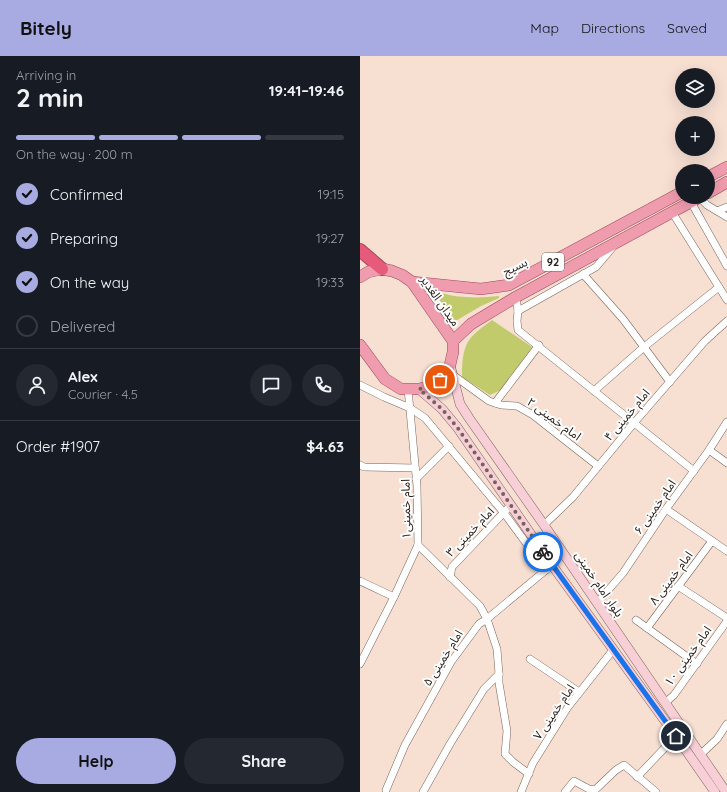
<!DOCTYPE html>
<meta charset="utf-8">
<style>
body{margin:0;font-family:Quicksand,"Noto Sans Arabic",sans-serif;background:#242831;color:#f1f3f6;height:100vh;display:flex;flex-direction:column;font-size:15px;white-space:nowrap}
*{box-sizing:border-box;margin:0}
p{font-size:13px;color:#9ea1a6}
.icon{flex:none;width:22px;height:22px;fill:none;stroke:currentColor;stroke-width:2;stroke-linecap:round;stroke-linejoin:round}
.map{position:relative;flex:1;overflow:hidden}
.details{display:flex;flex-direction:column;background:#171b24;width:360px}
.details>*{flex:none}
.buttons{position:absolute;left:315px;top:12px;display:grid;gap:8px}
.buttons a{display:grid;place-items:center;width:40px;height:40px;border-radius:50%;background:#171b24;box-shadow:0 4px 16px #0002;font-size:20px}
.pin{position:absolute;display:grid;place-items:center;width:34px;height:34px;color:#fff;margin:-17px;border:2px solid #fff;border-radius:50%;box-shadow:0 1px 4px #0007}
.courier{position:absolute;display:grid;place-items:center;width:40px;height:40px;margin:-20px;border:3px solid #1a73e8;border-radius:50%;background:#fff;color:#222;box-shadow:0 1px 5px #0007}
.summary em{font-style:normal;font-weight:800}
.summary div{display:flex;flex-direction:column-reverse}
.summary{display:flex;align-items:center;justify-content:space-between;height:68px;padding:0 16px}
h1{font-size:26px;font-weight:800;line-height:30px}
.bar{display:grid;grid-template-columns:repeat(4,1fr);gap:6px 4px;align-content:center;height:48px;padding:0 16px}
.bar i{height:5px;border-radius:3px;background:#363941}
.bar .on{background:#a8abe2}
.bar p{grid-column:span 4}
.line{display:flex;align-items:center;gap:10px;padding:0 16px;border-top:1px solid #363941}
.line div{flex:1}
.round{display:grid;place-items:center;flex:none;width:42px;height:42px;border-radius:21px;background:#242831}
ol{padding:0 16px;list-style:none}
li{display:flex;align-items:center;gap:12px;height:44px}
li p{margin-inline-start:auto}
li .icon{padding:4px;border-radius:50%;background:#a8abe2;color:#111;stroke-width:4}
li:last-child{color:#9ea1a6}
li i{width:22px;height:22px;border:2px solid #363941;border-radius:50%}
.cta{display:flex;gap:8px;margin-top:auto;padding:8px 16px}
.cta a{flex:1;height:46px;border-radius:24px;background:#a8abe2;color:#111;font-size:16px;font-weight:800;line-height:46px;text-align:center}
.cta a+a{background:#242831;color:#f1f3f6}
header{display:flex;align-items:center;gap:24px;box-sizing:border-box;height:56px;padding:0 20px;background:#a8abe2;color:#111}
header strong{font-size:19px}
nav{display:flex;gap:22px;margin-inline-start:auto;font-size:14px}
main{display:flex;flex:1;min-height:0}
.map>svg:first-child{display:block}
</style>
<header>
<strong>Bitely</strong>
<nav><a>Map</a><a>Directions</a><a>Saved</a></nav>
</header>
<main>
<section class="details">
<div class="summary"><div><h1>2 min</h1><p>Arriving in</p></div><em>19:41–19:46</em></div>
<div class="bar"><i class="on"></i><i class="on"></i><i class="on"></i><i></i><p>On the way · 200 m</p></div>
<ol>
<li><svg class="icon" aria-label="check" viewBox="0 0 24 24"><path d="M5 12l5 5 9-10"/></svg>Confirmed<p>19:15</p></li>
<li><svg class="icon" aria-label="check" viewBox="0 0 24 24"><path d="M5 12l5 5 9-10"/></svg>Preparing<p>19:27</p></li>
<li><svg class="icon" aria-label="check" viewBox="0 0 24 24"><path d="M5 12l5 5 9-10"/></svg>On the way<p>19:33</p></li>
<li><i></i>Delivered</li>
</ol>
<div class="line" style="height:72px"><a class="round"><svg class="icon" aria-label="person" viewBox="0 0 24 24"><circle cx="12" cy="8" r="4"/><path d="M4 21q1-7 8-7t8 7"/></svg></a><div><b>Alex</b><p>Courier · 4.5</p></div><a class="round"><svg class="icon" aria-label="chat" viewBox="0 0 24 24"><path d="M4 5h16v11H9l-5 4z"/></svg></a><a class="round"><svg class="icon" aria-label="phone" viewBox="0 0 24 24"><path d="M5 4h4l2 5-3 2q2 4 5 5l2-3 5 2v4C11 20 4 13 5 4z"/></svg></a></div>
<div class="line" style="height:52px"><div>Order #1907</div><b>$4.63</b></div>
<div class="cta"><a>Help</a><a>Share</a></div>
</section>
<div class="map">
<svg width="367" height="736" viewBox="0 0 367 736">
<rect width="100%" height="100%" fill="#f7dfd2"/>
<g fill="#c2cb6c">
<path d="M75 235C85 238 96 241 106 241 117 242 128 241 139 240V242L121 250 94 266 75 237Z"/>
<path d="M132 264 172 291 143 333 130 339 102 321C102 311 102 300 106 290 109 280 124 270 132 264Z"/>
</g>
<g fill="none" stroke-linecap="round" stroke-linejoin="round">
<g stroke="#7b665b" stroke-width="8">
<g id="street">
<path d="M339 141 347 149 367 161"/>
<path d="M331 146 367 210"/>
<path d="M357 155 367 151"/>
<path d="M312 156 367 244"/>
<path d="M223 218 263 263 310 326"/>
<path d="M156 241 158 255 157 265 158 274 334 415"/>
<path d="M158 255 236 211 253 191"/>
<path d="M93 319 129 345 141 349 157 350 173 359 238 410"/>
<path d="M0 329 24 341 50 352 65 362 144 457 186 514"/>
<path d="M234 335 284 291 359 231"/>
<path d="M135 347 179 289"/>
<path d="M349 394 367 407"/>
<path d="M0 409 4 411 55 412"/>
<path d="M56 423 89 390"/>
<path d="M306 453 367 495"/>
<path d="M184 469 213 441 274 367 345 285 367 265"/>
<path d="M58 489 120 550 127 563 137 593 139 618V627L147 675 145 698 153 706 169 718"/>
<path d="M90 521 92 511 151 449"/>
<path d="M0 525 34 541"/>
<path d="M318 530 367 562"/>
<path d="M237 547 263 517 306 453 349 394 367 366"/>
<path d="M276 564 337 608"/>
<path d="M287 572 352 485"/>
<path d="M170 603 219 636"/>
<path d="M0 608 34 541 58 489 57 430 48 333"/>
<path d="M305 647 314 639 367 565"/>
<path d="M340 699 357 683 367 668"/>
<path d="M277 721 316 680"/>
<path d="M26 734 45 689 91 606 119 568 127 563 192 509"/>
<path d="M63 736 90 688 124 633 139 618"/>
<path d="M161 736 173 707 208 651 253 594"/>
<path d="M205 736 214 725 229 733 235 734 256 714 264 709 296 736"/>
</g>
</g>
<g stroke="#7b665b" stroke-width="10">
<g id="secondary">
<path d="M90 309 100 348 109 362 184 469 366 736"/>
<path d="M59 333 82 353 97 371 192 509 316 680 355 736"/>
</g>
</g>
<g stroke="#a44659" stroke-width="12">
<g id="primary">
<path d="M348 121 367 111"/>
<path d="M348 137 367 126"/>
<path d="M0 221 8 216 22 213 32 215 42 219 52 226 93 285V296L90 309 80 324 65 332 59 333H41L25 323 0 289"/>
<path d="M52 226 121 233 149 229 322 136"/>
<path d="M93 285 111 268 156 241 340 141"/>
</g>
</g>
<g stroke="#a44659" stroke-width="14">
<path id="highway" d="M0 194 22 213"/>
</g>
<use href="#street" stroke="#fff" stroke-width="7"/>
<use href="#secondary" stroke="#f8ced7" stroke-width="9"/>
<use href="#primary" stroke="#f09caf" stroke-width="11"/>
<use href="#highway" stroke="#e65a7a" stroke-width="12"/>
</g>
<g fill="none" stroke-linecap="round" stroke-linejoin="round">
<path stroke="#72645c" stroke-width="4" stroke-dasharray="0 7.2" d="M80 324 65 332 59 333 82 353 97 371 183 496"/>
<path stroke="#1a73e8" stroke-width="5" d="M183 496 316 680"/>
</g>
<g text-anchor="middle" stroke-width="4" stroke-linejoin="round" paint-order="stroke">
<rect fill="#fff" stroke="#6a6460" stroke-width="1" x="182" y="197" width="22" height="18" rx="3"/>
<g font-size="11" font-weight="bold" fill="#2a211c">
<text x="193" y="210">92</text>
</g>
<g font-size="12" fill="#2a211c" stroke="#fff">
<text transform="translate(155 211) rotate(-26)" y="4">بسیج</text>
<text transform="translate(80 245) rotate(55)" y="4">میدان الغدیر</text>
<text transform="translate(267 359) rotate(-50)" y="4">امام خمینی ۴</text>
<text transform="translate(194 363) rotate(36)" y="4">امام خمینی ۲</text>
<text transform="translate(295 451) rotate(-55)" y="4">امام خمینی ۶</text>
<text transform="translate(46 453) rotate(-91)" y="4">امام خمینی۱</text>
<text transform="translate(110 476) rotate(-46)" y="4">امام خمینی ۳</text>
<text transform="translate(311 522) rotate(-53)" y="4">امام خمینی ۸</text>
<text transform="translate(239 528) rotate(56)" y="4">بلوار امام خمینی</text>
<text transform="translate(328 600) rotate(-54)" y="4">امام خمینی ۱۰</text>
<text transform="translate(83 602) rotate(-58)" y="4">امام خمینی ۵</text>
<text transform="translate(194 656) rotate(-56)" y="4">امام خمینی ۷</text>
</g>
</g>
</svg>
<div class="buttons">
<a><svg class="icon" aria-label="layers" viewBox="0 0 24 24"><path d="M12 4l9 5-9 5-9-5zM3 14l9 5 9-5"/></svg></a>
<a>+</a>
<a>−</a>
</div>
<div class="pin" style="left:80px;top:324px;background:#ea580c"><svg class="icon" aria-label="bag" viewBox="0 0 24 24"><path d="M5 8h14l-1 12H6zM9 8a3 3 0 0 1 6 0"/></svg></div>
<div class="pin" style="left:316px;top:680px;background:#1f2937"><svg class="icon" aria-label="home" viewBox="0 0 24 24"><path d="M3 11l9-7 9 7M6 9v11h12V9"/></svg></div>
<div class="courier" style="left:183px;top:496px"><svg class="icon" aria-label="bike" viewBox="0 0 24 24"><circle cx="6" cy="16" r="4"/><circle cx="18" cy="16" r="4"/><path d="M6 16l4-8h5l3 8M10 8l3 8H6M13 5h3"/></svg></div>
</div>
</main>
